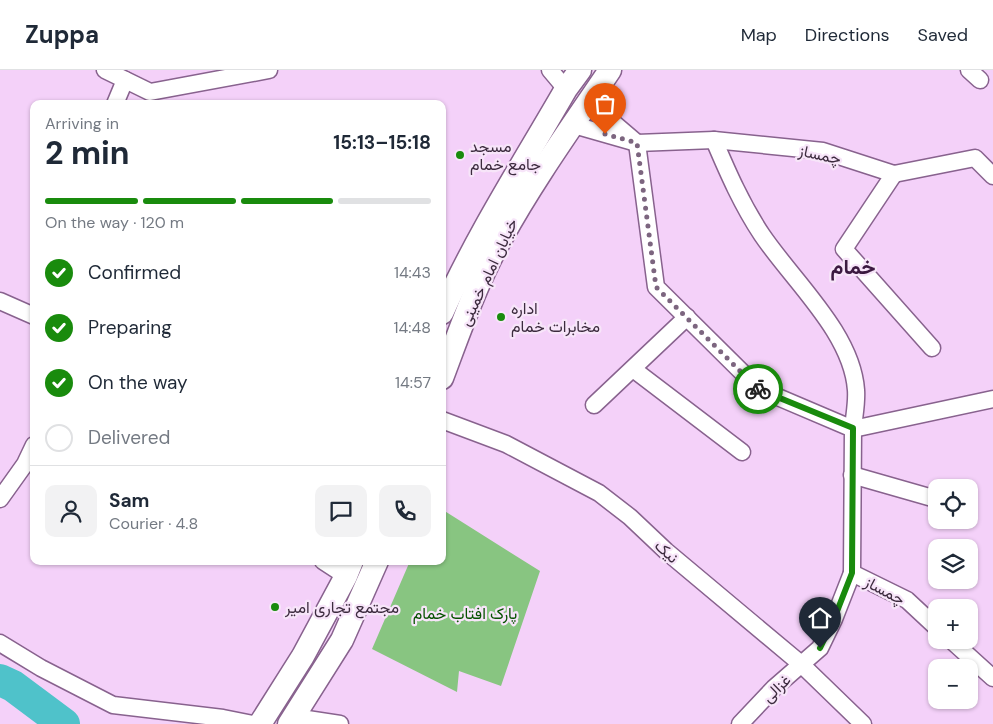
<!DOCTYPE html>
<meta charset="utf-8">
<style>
body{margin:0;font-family:"DM Sans",Vazirmatn,sans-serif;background:#f2f2f3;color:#1f2937;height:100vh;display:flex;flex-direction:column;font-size:19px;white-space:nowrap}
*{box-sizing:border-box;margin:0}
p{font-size:16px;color:#747a83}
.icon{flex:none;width:28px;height:28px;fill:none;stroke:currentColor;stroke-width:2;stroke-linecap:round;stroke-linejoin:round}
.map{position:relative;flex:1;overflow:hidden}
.sheet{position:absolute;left:30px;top:30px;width:416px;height:465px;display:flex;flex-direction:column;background:#fff;border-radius:10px;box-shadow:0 1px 4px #0004}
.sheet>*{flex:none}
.tools{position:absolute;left:928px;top:409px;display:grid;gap:10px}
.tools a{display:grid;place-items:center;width:50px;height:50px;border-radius:10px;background:#fff;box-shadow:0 1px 4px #0004;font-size:25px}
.pin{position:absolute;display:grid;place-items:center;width:42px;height:42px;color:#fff;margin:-51px -21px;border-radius:50% 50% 50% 0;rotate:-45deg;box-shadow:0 0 5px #0007}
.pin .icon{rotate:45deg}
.courier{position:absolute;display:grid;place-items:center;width:50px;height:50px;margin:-25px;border:4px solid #198b0d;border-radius:50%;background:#fff;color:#222;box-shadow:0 1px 6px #0007}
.head em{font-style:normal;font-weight:700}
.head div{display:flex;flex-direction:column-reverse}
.head{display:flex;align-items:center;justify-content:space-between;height:85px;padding:0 15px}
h1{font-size:32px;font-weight:700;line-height:38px}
.bar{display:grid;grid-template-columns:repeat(4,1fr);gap:8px 5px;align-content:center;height:60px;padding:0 15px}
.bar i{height:6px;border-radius:4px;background:#e0e1e3}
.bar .active{background:#198b0d}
.bar p{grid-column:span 4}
.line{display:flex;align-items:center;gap:12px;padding:0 15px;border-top:1px solid #e0e1e3}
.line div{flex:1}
.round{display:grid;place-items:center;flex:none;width:52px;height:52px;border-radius:10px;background:#f2f2f3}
ol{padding:0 15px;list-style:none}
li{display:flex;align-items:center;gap:15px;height:55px}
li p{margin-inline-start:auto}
li .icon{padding:5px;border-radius:50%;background:#198b0d;color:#fff;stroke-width:4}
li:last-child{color:#747a83}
li i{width:28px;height:28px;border:2px solid #e0e1e3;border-radius:50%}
header{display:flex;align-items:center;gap:30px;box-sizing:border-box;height:70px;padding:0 25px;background:#fff;border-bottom:1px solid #e0e1e3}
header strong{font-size:24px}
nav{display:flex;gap:28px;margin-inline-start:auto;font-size:18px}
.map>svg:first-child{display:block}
</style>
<header>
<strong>Zuppa</strong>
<nav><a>Map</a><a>Directions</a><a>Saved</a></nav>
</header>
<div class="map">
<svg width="993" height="654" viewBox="0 0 993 654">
<rect width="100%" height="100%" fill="#f4d1f9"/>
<path fill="#88c581" d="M443 440 540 501 501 616 459 601 457 622 372 579 410 491H442Z"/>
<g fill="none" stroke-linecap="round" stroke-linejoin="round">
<path stroke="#4fc2ca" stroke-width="32" d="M0 610 13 616 64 654"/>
<g stroke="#88628e" stroke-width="19">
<g id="street">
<path d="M105 0 150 22 269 0"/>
<path d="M550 0 566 19"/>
<path d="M969 0 980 10"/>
<path d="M589 32 637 73 656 217 759 319 853 359 852 503 907 530 936 557"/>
<path d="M115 34 125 10"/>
<path d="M574 55 637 73 714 70 823 81 894 104 975 88 993 106"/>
<path d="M714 70C728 103 742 135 762 165 793 211 852 263 856 320 857 333 854 346 853 359L993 329"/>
<path d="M894 104 844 179 932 278"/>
<path d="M0 231 34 246"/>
<path d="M633 299 742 382"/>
<path d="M594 335 687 247"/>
<path d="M442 350 506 374 599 423 630 447 666 481 801 594 863 654"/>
<path d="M852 405 936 429"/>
<path d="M0 429 25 394 34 375"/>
<path d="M323 491 346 506"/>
<path d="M951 570 993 608"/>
<path d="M0 573 41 598 113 635 223 648 253 654"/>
<path d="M294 647 340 654"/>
<path d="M740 654 774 618 820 578 834 549 852 503"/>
</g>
</g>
<g stroke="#88628e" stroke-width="25">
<g id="secondary">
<path d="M442 243C477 165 524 92 566 19L580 0"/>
<path d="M442 308C460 260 477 211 502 167 534 109 573 55 610 0"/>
<path d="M260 654 303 586 346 506 352 491"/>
<path d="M289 654 342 570 377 491"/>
</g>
</g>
<use href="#street" stroke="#fff" stroke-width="16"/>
<use href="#secondary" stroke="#fff" stroke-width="22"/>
</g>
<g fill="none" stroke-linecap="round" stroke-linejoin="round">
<path stroke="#7c657f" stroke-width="5" stroke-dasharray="0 9" d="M605 64 637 73 656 217 758 319"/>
<path stroke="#198b0d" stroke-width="6" d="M758 319 853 358 852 503 834 549 820 578"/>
</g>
<g fill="#198b0d" stroke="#f7e5f9" stroke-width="2">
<circle cx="460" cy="85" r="5"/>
<circle cx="501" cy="247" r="5"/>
<circle cx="275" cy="537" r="5"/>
</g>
<g text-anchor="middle" stroke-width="4.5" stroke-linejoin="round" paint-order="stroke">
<g font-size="16" fill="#3c2b3e" stroke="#f7e5f9" text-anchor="start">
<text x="470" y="82">مسجد<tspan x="470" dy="18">جامع خمام</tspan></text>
<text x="511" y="244">اداره<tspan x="511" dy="18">مخابرات خمام</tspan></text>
<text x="285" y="543">مجتمع تجاری امیر</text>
</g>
<g font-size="16" fill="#3c2b3e" stroke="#f7e5f9">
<text transform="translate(820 84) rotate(12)" y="6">چمساز</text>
<text transform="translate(488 202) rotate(-65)" y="6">خیابان امام خمینی</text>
<text transform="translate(667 481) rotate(42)" y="6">نیک</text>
<text transform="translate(885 520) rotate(28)" y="6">چمساز</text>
<text transform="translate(776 618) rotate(-44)" y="6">غزالی</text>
</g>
<g font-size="16" fill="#075201" stroke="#f7e5f9">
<text x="465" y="549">پارک افتاب خمام</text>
</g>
<g font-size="21" font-weight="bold" fill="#3b1940" stroke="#f7e5f9">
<text x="853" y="204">خمام</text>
</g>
</g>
</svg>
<div class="tools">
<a><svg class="icon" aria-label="locate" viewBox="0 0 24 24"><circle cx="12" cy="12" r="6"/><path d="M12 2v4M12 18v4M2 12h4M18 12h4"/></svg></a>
<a><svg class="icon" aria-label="layers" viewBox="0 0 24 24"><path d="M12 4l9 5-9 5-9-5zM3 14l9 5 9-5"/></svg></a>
<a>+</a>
<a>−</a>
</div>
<div class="pin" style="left:605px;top:64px;background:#ea580c"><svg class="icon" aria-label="bag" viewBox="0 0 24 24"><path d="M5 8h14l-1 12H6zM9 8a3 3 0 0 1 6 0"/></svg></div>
<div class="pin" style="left:820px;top:578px;background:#1f2937"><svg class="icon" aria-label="home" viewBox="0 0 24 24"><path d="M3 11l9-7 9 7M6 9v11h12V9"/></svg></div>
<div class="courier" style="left:758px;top:319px"><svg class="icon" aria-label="bike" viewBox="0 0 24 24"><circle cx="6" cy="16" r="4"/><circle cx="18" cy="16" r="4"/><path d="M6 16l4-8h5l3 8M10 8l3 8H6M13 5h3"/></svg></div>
<section class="sheet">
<div class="head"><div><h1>2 min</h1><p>Arriving in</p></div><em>15:13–15:18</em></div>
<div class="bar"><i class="active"></i><i class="active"></i><i class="active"></i><i></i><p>On the way · 120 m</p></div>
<ol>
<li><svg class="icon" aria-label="check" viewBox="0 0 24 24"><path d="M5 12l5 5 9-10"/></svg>Confirmed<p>14:43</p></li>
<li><svg class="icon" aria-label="check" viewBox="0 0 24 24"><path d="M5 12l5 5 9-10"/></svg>Preparing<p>14:48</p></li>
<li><svg class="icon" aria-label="check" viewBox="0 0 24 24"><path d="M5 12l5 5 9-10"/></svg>On the way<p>14:57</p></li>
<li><i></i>Delivered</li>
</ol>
<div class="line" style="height:90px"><a class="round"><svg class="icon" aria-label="person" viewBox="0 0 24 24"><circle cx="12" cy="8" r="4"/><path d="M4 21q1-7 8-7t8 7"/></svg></a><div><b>Sam</b><p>Courier · 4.8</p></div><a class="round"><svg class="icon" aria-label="chat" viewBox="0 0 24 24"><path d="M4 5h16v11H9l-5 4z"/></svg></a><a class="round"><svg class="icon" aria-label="phone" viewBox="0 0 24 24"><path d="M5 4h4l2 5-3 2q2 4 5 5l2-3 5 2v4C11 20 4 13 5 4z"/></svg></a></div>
</section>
</div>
